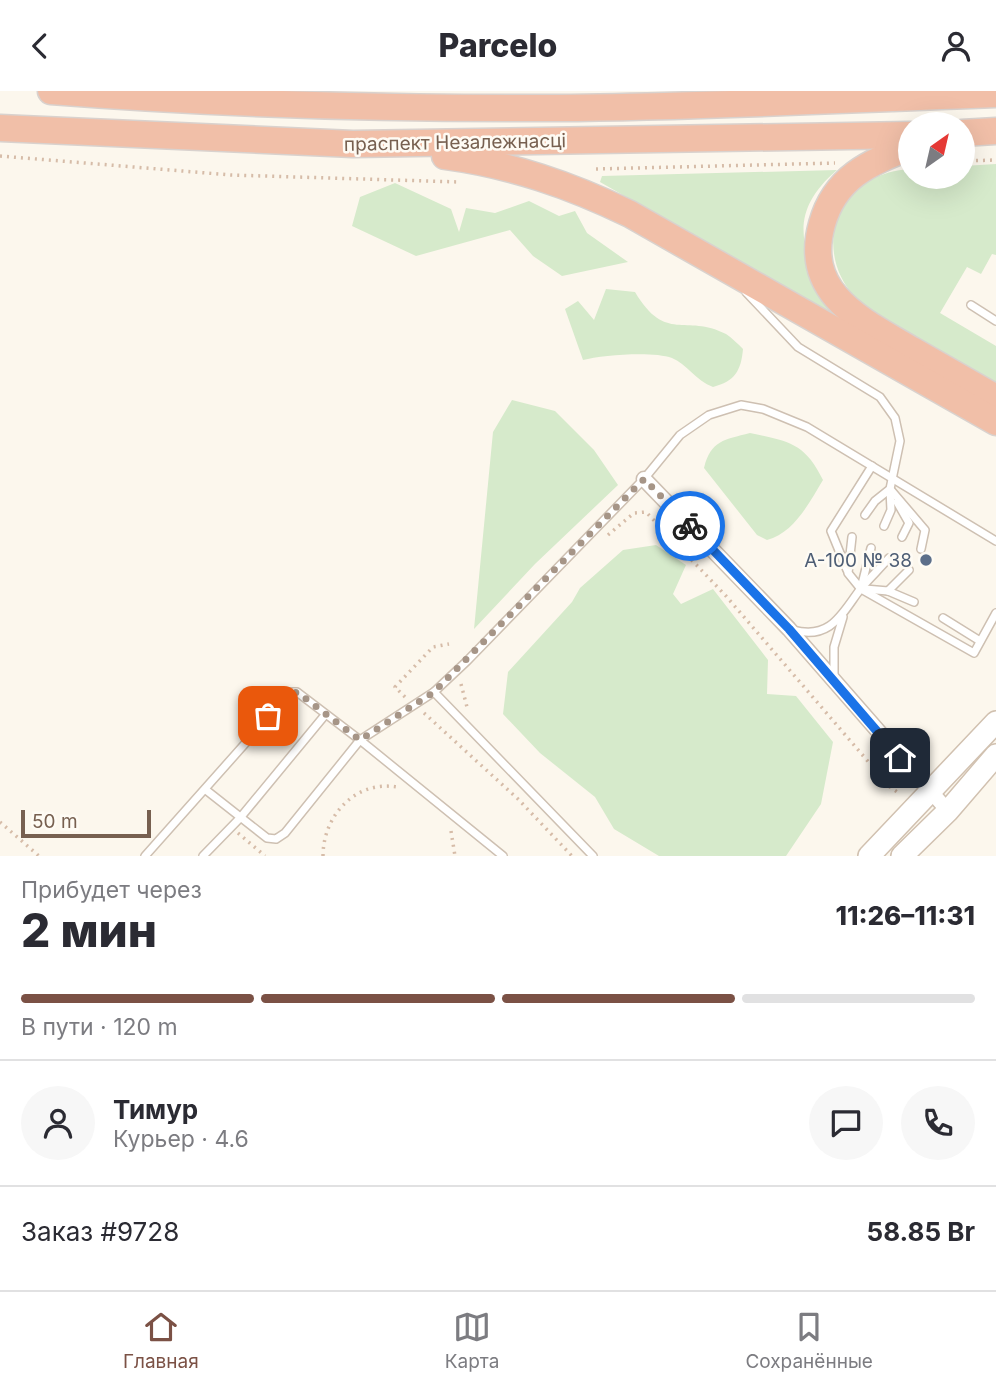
<!DOCTYPE html>
<html lang="ru">
<meta charset="utf-8">
<style>
body{margin:0;font-family:Inter,sans-serif;background:#f7f7f7;color:#2b2b33;height:100vh;display:flex;flex-direction:column;font-size:26px;white-space:nowrap}
*{box-sizing:border-box;margin:0}
p{font-size:23px;color:#7c7c81}
.icon{flex:none;width:38px;height:38px;fill:none;stroke:currentColor;stroke-width:2;stroke-linecap:round;stroke-linejoin:round}
.map{position:relative;height:765px;overflow:hidden}
.drawer{display:flex;flex-direction:column;background:#fff;flex:1}
.drawer>*{flex:none}
.needle{width:46px;rotate:34deg}
.controls{position:absolute;left:898px;top:21px;display:grid;gap:14px}
.controls a{display:grid;place-items:center;width:77px;height:77px;border-radius:50%;background:#fff;box-shadow:0 7px 28px #0002;font-size:35px}
.scale{position:absolute;left:21px;bottom:18px;width:130px;box-sizing:border-box;padding-left:7px;border:4px solid #776050;border-top:0;font-size:19px;line-height:24px;white-space:nowrap;color:#776050;-webkit-text-stroke:5px #fefbf4;paint-order:stroke}
.pin{position:absolute;display:grid;place-items:center;width:60px;height:60px;color:#fff;margin:-30px;border-radius:14px;box-shadow:0 4px 10px #0006}
.courier{position:absolute;display:grid;place-items:center;width:70px;height:70px;margin:-35px;border:5px solid #1a73e8;border-radius:50%;background:#fff;color:#222;box-shadow:0 2px 9px #0007}
.headline em{font-style:normal;font-weight:800}
.headline div{display:flex;flex-direction:column-reverse}
.headline{display:flex;align-items:center;justify-content:space-between;height:119px;padding:0 21px}
h1{font-size:46px;font-weight:800;line-height:52px}
.bar{display:grid;grid-template-columns:repeat(4,1fr);gap:10px 7px;align-content:center;height:84px;padding:0 21px}
.bar i{height:9px;border-radius:5px;background:#e1e1e2}
.bar .current{background:#7b5145}
.bar p{grid-column:span 4}
.line{display:flex;align-items:center;gap:18px;padding:0 21px;border-top:2px solid #e1e1e2}
.line div{flex:1}
.round{display:grid;place-items:center;flex:none;width:74px;height:74px;border-radius:37px;background:#f7f7f7}
header{display:flex;justify-content:space-between;align-items:center;height:91px;padding:0 21px;background:#fff;font-size:32px;font-weight:800}
.tabs{display:flex;justify-content:space-around;align-items:center;height:98px;border-top:2px solid #e1e1e2;background:#fff;font-size:19px;color:#7c7c81}
.tabs a{display:grid;justify-items:center;gap:4px}
.tabs .current{color:#7b5145}
.map>svg:first-child{display:block}
</style>
<header><svg class="icon" aria-label="back" viewBox="0 0 24 24"><path d="M15 5l-7 7 7 7"/></svg>Parcelo<svg class="icon" aria-label="person" viewBox="0 0 24 24"><circle cx="12" cy="8" r="4"/><path d="M4 21q1-7 8-7t8 7"/></svg></header>
<div class="map">
<svg width="996" height="765" viewBox="0 0 996 765">
<rect width="100%" height="100%" fill="#fcf7ed"/>
<g fill="#d6eacb">
<path d="M996 73V164L992 163 981 183 967 176 940 222 996 255V292C959 271 882 234 854 205 833 182 827 148 840 120 854 93 881 80 910 78V86H962L963 75Z"/>
<path d="M837 79C775 132 812 176 845 231L600 91 602 85Z"/>
<path d="M395 92 451 118 459 141 466 117 495 122 529 110 559 125 575 120 587 142 628 171 562 185 533 165 510 139 416 165 352 135 360 106Z"/>
<path d="M606 198 635 201C666 253 685 222 726 243 732 247 738 253 743 258 741 280 735 290 713 296 696 290 687 273 672 267 653 260 602 264 583 269L565 218 578 210 594 229Z"/>
<path d="M512 309 555 320 594 359 618 394 535 473 474 538 493 341Z"/>
<path d="M750 342C789 350 805 352 823 389 809 412 794 442 767 449L757 444 704 377C711 349 724 349 750 342Z"/>
<path d="M656 454 686 474 673 503 681 513 713 498 768 569 767 603 796 605 833 651 821 713 786 765H659L614 738 595 706 540 662 503 623 508 581 572 511 580 497 623 459Z"/>
</g>
<g fill="none" stroke-linecap="round" stroke-linejoin="round">
<g stroke="#cec0b2" stroke-width="10">
<g id="lane">
<path d="M746 201 798 256 880 306 895 327 900 350 890 398 875 410 865 424"/>
<path d="M971 214 996 230"/>
<path d="M890 398 925 439 921 458"/>
<path d="M897 411 909 432 902 446"/>
<path d="M884 435 891 419 890 399"/>
<path d="M852 446 848 482 861 498 974 562 996 522"/>
<path d="M847 479 831 440 872 375"/>
<path d="M861 497 871 457"/>
<path d="M865 498 888 500 914 511"/>
<path d="M888 500 909 479"/>
<path d="M943 527 980 550"/>
<path d="M793 539C832 550 843 520 862 496 871 486 880 477 889 467"/>
<path d="M834 586V556L843 526"/>
<path d="M434 601 593 765"/>
<path d="M206 699 267 747 276 748 285 742 360 649 503 765"/>
<path d="M145 765 291 601H297L360 649 434 601 467 570 644 388 680 344 709 324 741 314 763 318 807 336 996 450"/>
<path d="M203 765 240 727 325 624"/>
</g>
</g>
<g stroke="#cec0b2" stroke-width="17">
<path id="street" d="M644 388 789 538 948 720"/>
</g>
<g stroke="#d1c1b0" stroke-width="24">
<g id="secondary">
<path d="M869 765 996 631"/>
<path d="M902 765 948 720 996 664"/>
</g>
</g>
<g stroke="#d9d2ce" stroke-width="29">
<g id="highway">
<path d="M51 0C219 13 389 18 558 17 704 16 850 8 996 3"/>
<path d="M0 37 353 53 910 44"/>
<path d="M962 42 996 40"/>
<path d="M910 56C869 72 835 86 822 133 802 203 863 230 912 259 940 275 968 291 996 307"/>
<path d="M445 65C512 74 570 94 630 123L996 331"/>
</g>
</g>
<g stroke="#d6bca8" stroke-width="3.5" stroke-dasharray="2 5" stroke-linecap="butt">
<path d="M0 65 231 84 460 91"/>
<path d="M962 70 996 69"/>
<path d="M596 78 835 72"/>
<path d="M608 444 634 422 646 421 726 505 890 696 900 703"/>
<path d="M461 593 467 616"/>
<path d="M405 606 395 596 433 556 449 553"/>
<path d="M424 622 518 708 572 765"/>
<path d="M0 731 39 765"/>
<path d="M451 740 455 765"/>
<path d="M238 742 265 765"/>
<path d="M323 765C323 725 355 689 397 696"/>
</g>
<use href="#lane" stroke="#fff" stroke-width="7"/>
<use href="#street" stroke="#fff" stroke-width="14"/>
<use href="#secondary" stroke="#fff" stroke-width="21"/>
<use href="#highway" stroke="#f1bfa8" stroke-width="26"/>
</g>
<g fill="none" stroke-linecap="round" stroke-linejoin="round">
<path stroke="#a69587" stroke-width="7" stroke-dasharray="0 12.6" d="M268 625 283 606 297 601 360 649 434 601 644 388 690 435"/>
<path stroke="#1a73e8" stroke-width="9" d="M690 435 789 538 900 667"/>
</g>
<circle fill="#5c6f8a" stroke="#fefbf4" stroke-width="2.5" cx="926" cy="469" r="7"/>
<g text-anchor="middle" stroke-width="5" stroke-linejoin="round" paint-order="stroke">
<g font-size="19" fill="#776050" stroke="#fefbf4">
<text transform="translate(455 51) rotate(-1)" y="7">праспект Незалежнасці</text>
</g>
<g font-size="19" fill="#4e5e75" stroke="#fefbf4" text-anchor="end">
<text x="912" y="476">А-100 № 38</text>
</g>
</g>
</svg>
<div class="controls">
<a><svg class="needle" viewBox="-14 -14 28 28"><path d="M0-13l5 13h-10z" fill="#e53935"/><path d="M0 13l5-13h-10z" fill="#7c7c81"/></svg></a>
</div>
<div class="scale">50 m</div>
<div class="pin" style="left:268px;top:625px;background:#ea580c"><svg class="icon" aria-label="bag" viewBox="0 0 24 24"><path d="M5 8h14l-1 12H6zM9 8a3 3 0 0 1 6 0"/></svg></div>
<div class="pin" style="left:900px;top:667px;background:#1f2937"><svg class="icon" aria-label="home" viewBox="0 0 24 24"><path d="M3 11l9-7 9 7M6 9v11h12V9"/></svg></div>
<div class="courier" style="left:690px;top:435px"><svg class="icon" aria-label="bike" viewBox="0 0 24 24"><circle cx="6" cy="16" r="4"/><circle cx="18" cy="16" r="4"/><path d="M6 16l4-8h5l3 8M10 8l3 8H6M13 5h3"/></svg></div>
</div>
<section class="drawer">
<div class="headline"><div><h1>2 мин</h1><p>Прибудет через</p></div><em>11:26–11:31</em></div>
<div class="bar"><i class="current"></i><i class="current"></i><i class="current"></i><i></i><p>В пути · 120 m</p></div>
<div class="line" style="height:126px"><a class="round"><svg class="icon" aria-label="person" viewBox="0 0 24 24"><circle cx="12" cy="8" r="4"/><path d="M4 21q1-7 8-7t8 7"/></svg></a><div><b>Тимур</b><p>Курьер · 4.6</p></div><a class="round"><svg class="icon" aria-label="chat" viewBox="0 0 24 24"><path d="M4 5h16v11H9l-5 4z"/></svg></a><a class="round"><svg class="icon" aria-label="phone" viewBox="0 0 24 24"><path d="M5 4h4l2 5-3 2q2 4 5 5l2-3 5 2v4C11 20 4 13 5 4z"/></svg></a></div>
<div class="line" style="height:91px"><div>Заказ #9728</div><b>58.85 Br</b></div>
</section>
<nav class="tabs">
<a class="current"><svg class="icon" aria-label="home" viewBox="0 0 24 24"><path d="M3 11l9-7 9 7M6 9v11h12V9"/></svg>Главная</a>
<a><svg class="icon" aria-label="map" viewBox="0 0 24 24"><path d="M3 6l6-2 6 2 6-2v14l-6 2-6-2-6 2zM9 4v14M15 6v14"/></svg>Карта</a>
<a><svg class="icon" aria-label="saved" viewBox="0 0 24 24"><path d="M7 4h10v16l-5-4-5 4z"/></svg>Сохранённые</a>
</nav>
